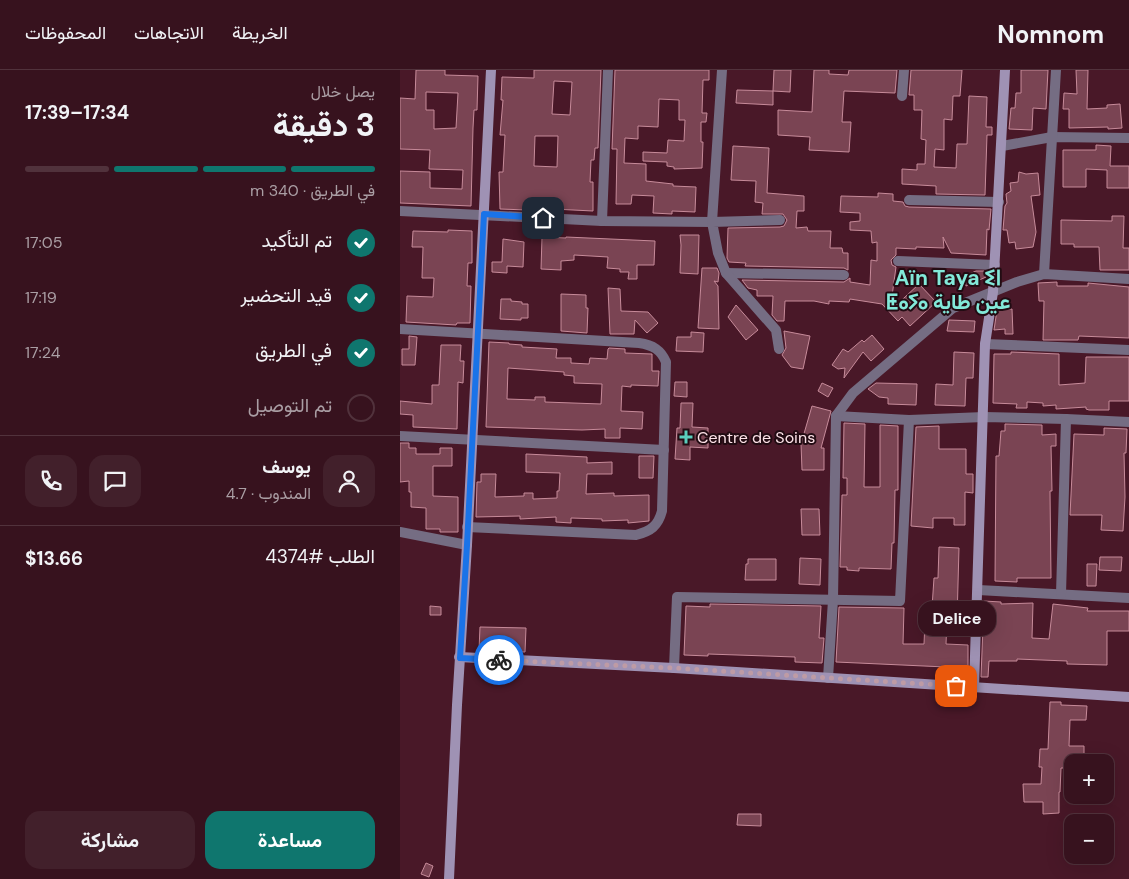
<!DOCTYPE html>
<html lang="ar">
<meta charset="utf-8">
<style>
body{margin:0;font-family:"DM Sans",Vazirmatn,"Noto Sans Tifinagh",sans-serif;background:#42202b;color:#f1f3f6;direction:rtl;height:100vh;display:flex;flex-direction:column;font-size:19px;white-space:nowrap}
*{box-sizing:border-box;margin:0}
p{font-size:16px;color:#aa9ea4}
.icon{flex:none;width:28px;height:28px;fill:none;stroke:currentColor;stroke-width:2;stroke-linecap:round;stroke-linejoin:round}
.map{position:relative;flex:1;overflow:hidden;direction:ltr}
.drawer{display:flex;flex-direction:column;background:#37121e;width:400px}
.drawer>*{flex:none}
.tools{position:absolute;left:664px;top:684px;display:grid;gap:10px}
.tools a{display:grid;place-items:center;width:50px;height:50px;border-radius:10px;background:#37121e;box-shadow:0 5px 20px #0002,0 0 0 1px #51323c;font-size:25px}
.pin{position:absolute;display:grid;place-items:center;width:42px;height:42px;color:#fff;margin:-21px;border-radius:10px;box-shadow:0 2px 8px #0006}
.courier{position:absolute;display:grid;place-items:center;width:50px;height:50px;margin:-25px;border:4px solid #1a73e8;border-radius:50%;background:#fff;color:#222;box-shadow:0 1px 6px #0007}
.bubble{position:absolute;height:35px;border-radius:15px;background:#37121e;box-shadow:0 5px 20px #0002,0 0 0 1px #51323c;font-size:16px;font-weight:700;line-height:35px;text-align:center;direction:rtl}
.headline em{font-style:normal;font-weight:700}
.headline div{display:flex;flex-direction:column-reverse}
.headline{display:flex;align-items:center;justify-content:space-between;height:85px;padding:0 25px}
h1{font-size:32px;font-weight:700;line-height:38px}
.bar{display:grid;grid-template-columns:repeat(4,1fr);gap:8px 5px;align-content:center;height:60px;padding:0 25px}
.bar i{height:6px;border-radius:4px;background:#51323c}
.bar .current{background:#0f766e}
.bar p{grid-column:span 4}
.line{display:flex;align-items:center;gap:12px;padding:0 25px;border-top:1px solid #51323c}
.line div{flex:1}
.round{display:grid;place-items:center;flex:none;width:52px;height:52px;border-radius:15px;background:#42202b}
ol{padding:0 25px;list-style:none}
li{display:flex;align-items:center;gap:15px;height:55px}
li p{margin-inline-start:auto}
li .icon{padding:5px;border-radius:50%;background:#0f766e;color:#fff;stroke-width:4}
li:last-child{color:#aa9ea4}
li i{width:28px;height:28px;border:2px solid #51323c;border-radius:50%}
.primary-button{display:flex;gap:10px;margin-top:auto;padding:10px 25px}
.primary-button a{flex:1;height:58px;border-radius:15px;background:#0f766e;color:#fff;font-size:20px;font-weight:700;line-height:58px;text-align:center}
.primary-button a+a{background:#42202b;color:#f1f3f6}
header{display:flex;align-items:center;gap:30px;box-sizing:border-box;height:70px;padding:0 25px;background:#37121e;border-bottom:1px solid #51323c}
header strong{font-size:24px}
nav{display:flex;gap:28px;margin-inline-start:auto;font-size:18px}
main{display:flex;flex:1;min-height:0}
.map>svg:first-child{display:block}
</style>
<header>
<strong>Nomnom</strong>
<nav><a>الخريطة</a><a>الاتجاهات</a><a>المحفوظات</a></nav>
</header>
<main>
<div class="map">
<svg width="729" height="809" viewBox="0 0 729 809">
<rect width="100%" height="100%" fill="#491828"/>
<g fill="#7a4453" stroke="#c78b9a" fill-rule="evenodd">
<path d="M16 0H45V5L78 6 77 40H74L73 58 71 136 0 133V101L30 102V118L62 119 63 100 29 99 30 80 0 79V28L15 29ZM26 22 58 23 56 58 34 59V40H26Z"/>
<path d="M134 0H201L198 78H195L194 90H191L190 112H193V141L153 139V141L100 139 99 102H103L105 65H100L103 30H101L102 7 134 8ZM154 11 172 12 170 45 152 44ZM135 66H158L157 97 134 96Z"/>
<path d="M215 0H309V10H303L302 43H307L306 52H301V72H303L302 98 274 99V97L267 96V92L243 91V82L267 83 268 70 284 71 285 50H279V30L259 29 258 57 238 56V69L225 68 224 93 246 94V111L273 114V116L296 117 295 142 272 141V144L253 143 254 126 232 125 231 134H216L217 79H212Z"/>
<path d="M374 0H391L390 22 373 21Z"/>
<path d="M414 0H429V4L448 5 449 0H497L495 23 444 21 442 52H451L449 82 409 80 410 67 378 65V40L412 42Z"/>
<path d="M511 0H562L560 26H553L552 50 544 49V80L535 79 534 97 556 98 557 74H567L569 26 587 27 586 57H592V65H587L585 125 536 124V116L502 114V99L517 100V94H525L526 70 521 69 522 40H514V25H509Z"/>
<path d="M621 0H648L646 39 633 38 632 60 609 59 611 38H615L616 23H621Z"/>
<path d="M676 0H688L687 39 707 38V35L720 34 722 58 708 59V57L669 58V39H663L664 23 677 24Z"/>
<path d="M337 20 373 21V35L336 33Z"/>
<path d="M696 75 711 76 710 96H729V118H707V100L686 99V117H663V80H696Z"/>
<path d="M333 76 369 78 367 123 404 126V141H397L396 158 407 157 408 161H431L430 178H442L443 183H448V200L444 198 345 196 346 193 329 192 327 188 328 158 380 157 384 156 387 150 383 144H362L363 133 355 132 356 111 331 110Z"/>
<path d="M619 102 626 104 638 103 640 125 631 126 636 162 633 177 616 179 615 172 609 173 607 160H603L605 136 607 133 606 124 611 121 610 113 618 112Z"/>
<path d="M478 123 493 124V131L503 132 505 136 509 137 591 139 589 160 587 159 586 185 551 183 543 167 544 178 516 177V179L496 178V185L491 190 492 195 496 197 490 241 519 214 536 232 510 256 502 247 498 251 482 234 450 229 449 232 429 231V234L414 231H385L384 251H377L372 245 373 226H357V220L348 218 342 210 444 212 450 208V212L470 215 471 190 477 191V172L472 173 471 161 450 160V152L460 151V143L440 142 441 126 478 127Z"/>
<path d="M712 146H724L723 178H729V200H700L699 177H674V174H661V150L712 151Z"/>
<path d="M48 160 72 161V193H68L67 216H71L70 253H57L56 255 6 252 7 226 33 227 34 208H22L23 177H12L13 161 48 162Z"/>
<path d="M280 165H299L298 204 280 203 281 175Z"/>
<path d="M142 167 166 168V167L255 171 254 195H237V209H228L229 202H220V199L207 198 208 187 174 185V190L161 191V200L141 199Z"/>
<path d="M103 169 124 172 123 197 107 196V203L92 202V192H102Z"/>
<path d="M302 198H317L319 203 318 212 314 211 318 216 319 259 298 258Z"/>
<path d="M576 201H584L586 207 566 216 562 207Z"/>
<path d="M657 212V216H688V213L729 217V268L679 266 678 270H643L644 231H639L638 213Z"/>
<path d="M208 218 220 219 221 241 248 242 258 253 247 263 235 250 234 264H210Z"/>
<path d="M161 224 186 225V238H188L187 263 161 261Z"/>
<path d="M101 229H111V231L122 232V234H128V248H121V250L100 249Z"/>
<path d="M336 235 358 260 346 270 328 247Z"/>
<path d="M612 239 613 264H605V259L594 260 597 240Z"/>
<path d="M549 250 575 251 574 262 547 261Z"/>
<path d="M384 261 410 266 403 299 391 297 382 285 386 278Z"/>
<path d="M291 262 304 263 303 282 276 281 277 267H291Z"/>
<path d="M472 265 484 279 471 291 463 282 444 308 445 298 438 299 432 295 443 279 448 282 462 270 464 272Z"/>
<path d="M9 266 17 267 15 295H2V279H9Z"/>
<path d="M89 272 109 273V274L122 275V277L157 279 156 288H171V293L189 294 190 288 207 289 208 279 209 278 225 279V283L252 284V301H259L258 316 231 315V317L222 316 221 341 243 342 242 359 220 358V368H205V359L182 360 86 357ZM108 298 164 302V305L174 306V313L202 314 201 334 145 332V327H135V330L107 329Z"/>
<path d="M41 275H61L60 291H64L63 313 58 312 57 359 13 357V345L0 344V331L32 334V315H39Z"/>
<path d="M554 282 574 283 573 308H566L565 336 535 335 536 314 553 315Z"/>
<path d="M611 282 659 284V315L685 313 686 287H729V331H709V340H689L686 339V337L656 339V335L643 336V333L627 332V338H616L617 334 593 333 594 284H611Z"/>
<path d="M275 312H287V327L274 326Z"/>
<path d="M422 313 433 318 428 327 418 321Z"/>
<path d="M476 313 517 314 516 335 488 334V328L479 327 468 319Z"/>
<path d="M281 333H293L292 357 308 358V378L290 377V390L275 389 277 358H280Z"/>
<path d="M412 336 431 341 421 378H424V400H402L401 374Z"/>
<path d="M444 353 465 354 464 417H480V355L498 356V420H495L494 473H492L491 499 459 498V501L447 500V497H440L442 425H447V408H443Z"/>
<path d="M605 354 642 355V365L656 364V376H651L652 421H650L651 508H617V512L595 511 596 386H599L601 361H605Z"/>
<path d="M539 356V379H566V404H573V423L565 422V455H554V448H533V458L511 456 516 357Z"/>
<path d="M704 358 727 359 726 383H724L725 427 723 461 701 460 702 445H670L674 364 704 365Z"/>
<path d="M0 373H9V378H16V384H40V378H52V396H33V426L58 427V462H40V459H26V438L11 437V422H9V411L0 412Z"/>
<path d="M126 384 187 387V393L212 392V404H187L186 424 214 423V426L249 425V451L228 453V450L202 451V449L171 448V453L156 452V447L120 449V446L76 447 77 412H81V404H96L95 427 124 426V423H133V429L157 428V421H159L160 403 126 402Z"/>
<path d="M239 386H254L253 408H239Z"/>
<path d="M401 439H419L420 465H402Z"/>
<path d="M539 477 559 478 557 550H547L546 574 568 575V602L546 601V597L436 592 439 537 504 538 503 574H524L525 552H531L534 508H538Z"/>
<path d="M700 487H722L721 501 699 500Z"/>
<path d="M400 488 421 489 420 515 399 514Z"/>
<path d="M348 489H376V510H345L346 494H348Z"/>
<path d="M687 494H697L696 516H687Z"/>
<path d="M584 531 601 532V534L633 533 632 568 649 569 653 534 688 538 687 541H729V561H707V595L667 594V591L617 589V591H589L588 607H581Z"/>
<path d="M310 534 421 536 419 568H424L422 593 395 592V587L308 584V586L284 585 286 536 310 537Z"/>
<path d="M30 536 41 537V545H30Z"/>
<path d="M80 557 126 558 125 582 79 580Z"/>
<path d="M650 632H661V635L687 636 686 650H670L669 676H684V688H670L669 698H661L660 722H659V743L643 744V732H624L623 714H641L642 697H639L640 679H648Z"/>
<path d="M338 744H361V756L337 755Z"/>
<path d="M26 793 33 796 29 807 21 804Z"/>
</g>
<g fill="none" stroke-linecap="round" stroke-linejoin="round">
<g stroke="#756d83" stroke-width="10">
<path d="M502 26 504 0"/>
<path d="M602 76 652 67 729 68"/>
<path d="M509 130 599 132"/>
<path d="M0 141 202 151 312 152 322 0"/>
<path d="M202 151 208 0"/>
<path d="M498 191 595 195"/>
<path d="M326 203 444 205"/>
<path d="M644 204 656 0"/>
<path d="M0 259 239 273C253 275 261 280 266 292L262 441C258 456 251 461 236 465L67 457"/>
<path d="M585 274 729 280"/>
<path d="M379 279 376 260 326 203 318 183 312 152 380 150"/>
<path d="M436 346 509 350 584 347 666 349 729 352"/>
<path d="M0 366 264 380"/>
<path d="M0 462 67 475"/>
<path d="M578 520 729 528"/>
<path d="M661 524 666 349"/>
<path d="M274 598 277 527 500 531 509 350"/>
<path d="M428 608 433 530 436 346 453 323 553 238 617 212 644 204 729 209"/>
</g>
<g stroke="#9f92b4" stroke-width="10">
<path d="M59 587 274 598 729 627"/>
<path d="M574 617 585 274 593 222 605 0"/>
<path d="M49 809 57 635 67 475 91 0"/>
</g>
</g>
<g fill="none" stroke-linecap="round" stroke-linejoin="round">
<path stroke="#be9ba5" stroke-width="5" stroke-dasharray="0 9" d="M99 590 274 598 556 616"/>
<path stroke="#1a73e8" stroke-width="6" d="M99 590 60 588 67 475 84 144 143 148"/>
</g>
<path fill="#5acebd" stroke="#220c13" stroke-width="2" d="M283.5 359.5h5v5h5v5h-5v5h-5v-5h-5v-5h5z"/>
<g text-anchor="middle" stroke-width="4" stroke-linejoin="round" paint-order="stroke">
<g font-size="16" fill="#fde2e8" stroke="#220c13" text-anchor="start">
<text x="297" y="373">Centre de Soins</text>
</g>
<g font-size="21" font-weight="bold" fill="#82e9d9" stroke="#220c13">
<text x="548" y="215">Aïn Taya ⵉⵏ<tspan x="548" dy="24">ⵟⴰⵢⴰ عين طاية</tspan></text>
</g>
</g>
</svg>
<div class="tools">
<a>+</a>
<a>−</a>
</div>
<div class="pin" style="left:556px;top:616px;background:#ea580c"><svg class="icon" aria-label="bag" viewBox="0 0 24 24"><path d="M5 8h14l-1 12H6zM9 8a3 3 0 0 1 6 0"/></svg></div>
<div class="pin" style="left:143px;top:148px;background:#1f2937"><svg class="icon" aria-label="home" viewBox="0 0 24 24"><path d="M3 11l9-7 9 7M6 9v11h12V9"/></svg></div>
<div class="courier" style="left:99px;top:590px"><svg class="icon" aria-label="bike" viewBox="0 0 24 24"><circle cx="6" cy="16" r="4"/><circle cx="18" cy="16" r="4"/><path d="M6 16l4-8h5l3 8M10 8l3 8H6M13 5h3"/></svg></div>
<div class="bubble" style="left:518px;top:531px;width:78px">Delice</div>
</div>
<section class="drawer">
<div class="headline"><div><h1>3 دقيقة</h1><p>يصل خلال</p></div><em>17:34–17:39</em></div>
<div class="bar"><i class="current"></i><i class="current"></i><i class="current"></i><i></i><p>في الطريق · 340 m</p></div>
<ol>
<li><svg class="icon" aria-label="check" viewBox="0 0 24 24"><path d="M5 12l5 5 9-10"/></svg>تم التأكيد<p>17:05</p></li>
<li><svg class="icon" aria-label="check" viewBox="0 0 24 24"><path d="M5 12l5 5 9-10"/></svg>قيد التحضير<p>17:19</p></li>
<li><svg class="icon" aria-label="check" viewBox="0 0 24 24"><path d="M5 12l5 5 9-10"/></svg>في الطريق<p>17:24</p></li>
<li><i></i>تم التوصيل</li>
</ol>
<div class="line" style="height:90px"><a class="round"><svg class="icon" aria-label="person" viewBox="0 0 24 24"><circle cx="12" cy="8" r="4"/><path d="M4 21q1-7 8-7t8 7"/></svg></a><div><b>يوسف</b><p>المندوب · 4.7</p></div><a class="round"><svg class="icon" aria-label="chat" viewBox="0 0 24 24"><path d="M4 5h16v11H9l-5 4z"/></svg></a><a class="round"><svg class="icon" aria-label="phone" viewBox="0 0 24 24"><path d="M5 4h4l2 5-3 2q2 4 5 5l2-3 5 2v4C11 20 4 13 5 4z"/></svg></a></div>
<div class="line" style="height:65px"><div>الطلب #4374</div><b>$13.66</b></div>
<div class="primary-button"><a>مساعدة</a><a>مشاركة</a></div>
</section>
</main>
